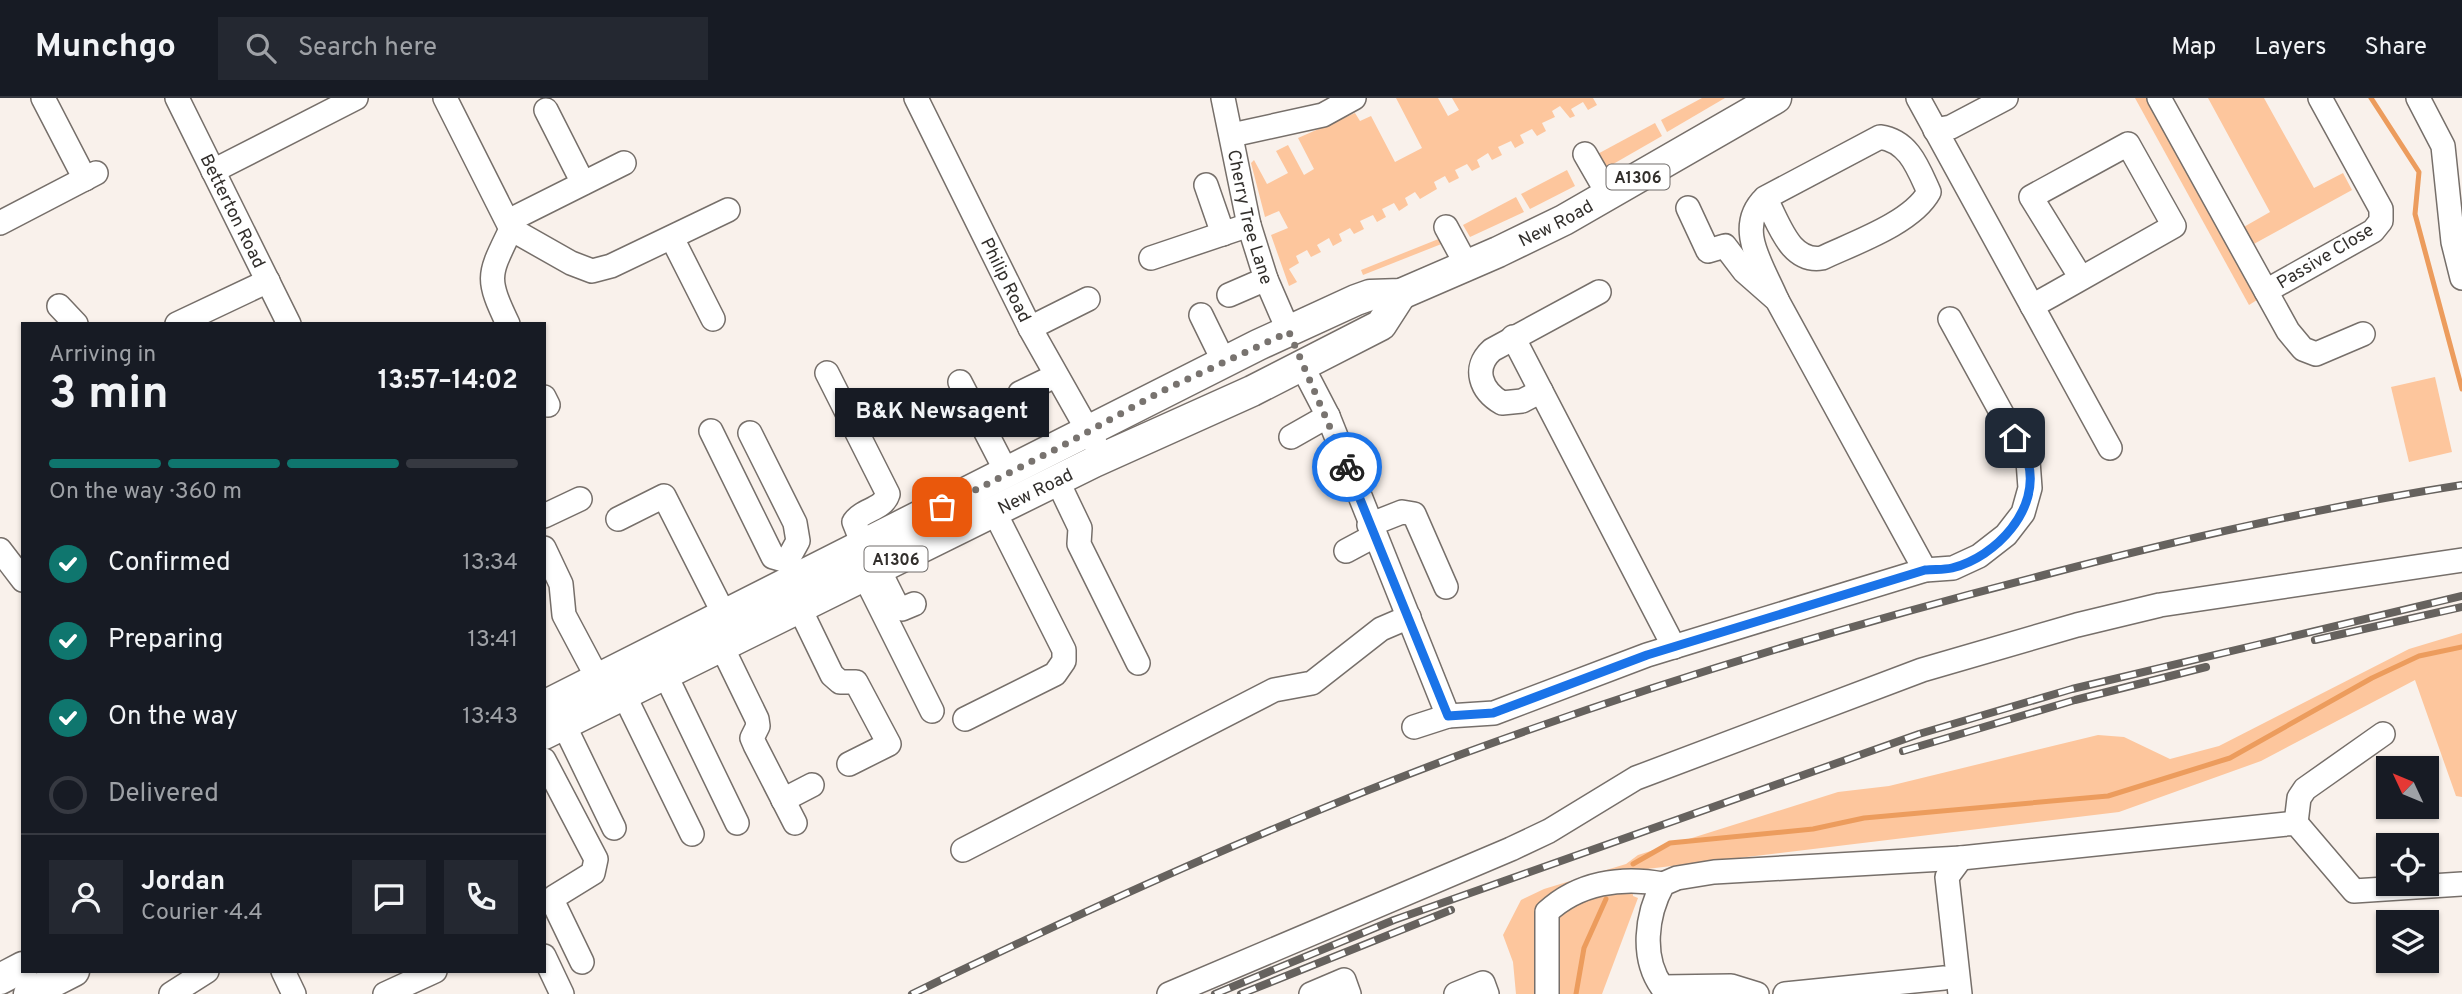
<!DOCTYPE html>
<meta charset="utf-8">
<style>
body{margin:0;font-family:Overpass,sans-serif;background:#242831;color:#f1f3f6;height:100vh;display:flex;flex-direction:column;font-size:26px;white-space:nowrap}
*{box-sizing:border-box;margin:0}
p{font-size:23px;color:#9ea1a6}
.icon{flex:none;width:38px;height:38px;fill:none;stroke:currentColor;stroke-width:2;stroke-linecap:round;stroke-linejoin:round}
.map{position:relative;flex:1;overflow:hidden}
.side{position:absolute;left:21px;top:224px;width:525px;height:651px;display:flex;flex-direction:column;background:#171b24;border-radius:0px;box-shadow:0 2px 5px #0004}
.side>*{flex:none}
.needle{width:46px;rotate:314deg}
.controls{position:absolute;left:2376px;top:658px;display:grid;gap:14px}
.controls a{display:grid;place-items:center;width:63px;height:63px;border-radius:0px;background:#171b24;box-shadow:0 2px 5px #0004;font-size:35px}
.pin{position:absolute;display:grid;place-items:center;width:60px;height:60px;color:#fff;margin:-30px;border-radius:14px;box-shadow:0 4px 10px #0006}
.courier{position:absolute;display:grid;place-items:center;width:70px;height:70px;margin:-35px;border:5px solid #1a73e8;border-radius:50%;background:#fff;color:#222;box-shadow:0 2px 9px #0007}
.bubble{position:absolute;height:49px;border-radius:0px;background:#171b24;box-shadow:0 2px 5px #0004;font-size:23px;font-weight:700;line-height:49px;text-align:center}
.headline em{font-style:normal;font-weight:700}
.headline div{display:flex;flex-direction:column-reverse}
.headline{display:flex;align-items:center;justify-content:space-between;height:119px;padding:0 28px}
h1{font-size:46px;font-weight:700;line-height:52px}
.bar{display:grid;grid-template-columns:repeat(4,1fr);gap:10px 7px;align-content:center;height:84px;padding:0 28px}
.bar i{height:9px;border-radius:5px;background:#363941}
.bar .selected{background:#0f766e}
.bar p{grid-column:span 4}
.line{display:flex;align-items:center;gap:18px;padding:0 28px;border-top:2px solid #363941}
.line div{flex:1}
.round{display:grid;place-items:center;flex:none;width:74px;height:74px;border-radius:0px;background:#242831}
ol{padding:0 28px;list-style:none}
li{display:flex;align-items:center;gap:21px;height:77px}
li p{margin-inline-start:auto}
li .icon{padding:7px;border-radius:50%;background:#0f766e;color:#fff;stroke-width:4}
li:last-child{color:#9ea1a6}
li i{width:38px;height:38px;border:4px solid #363941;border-radius:50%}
header{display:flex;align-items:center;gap:42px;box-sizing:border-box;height:98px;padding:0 35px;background:#171b24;border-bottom:2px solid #363941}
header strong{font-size:33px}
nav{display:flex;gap:38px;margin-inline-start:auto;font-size:24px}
.search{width:490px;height:63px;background:#242831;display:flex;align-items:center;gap:18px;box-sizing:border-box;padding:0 24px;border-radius:0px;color:#9ea1a6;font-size:26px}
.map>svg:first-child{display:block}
</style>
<header>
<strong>Munchgo</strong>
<div class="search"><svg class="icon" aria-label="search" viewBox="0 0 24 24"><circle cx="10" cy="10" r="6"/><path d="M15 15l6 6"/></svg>Search here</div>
<nav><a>Map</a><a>Layers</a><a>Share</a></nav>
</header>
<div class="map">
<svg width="2462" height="896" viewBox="0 0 2462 896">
<rect width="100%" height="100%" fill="#f9f1eb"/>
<g fill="#fdc69d">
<path d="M1396 0H1438L1448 18 1459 12 1452 0H1593L1597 7 1588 12 1583 4 1571 11 1575 18 1570 20 1560 8 1552 13 1555 19 1542 25 1546 33 1537 38 1532 31 1520 37 1524 45 1515 50 1511 43 1498 49 1502 57 1492 62 1488 55 1477 62 1480 69 1472 73 1467 66 1455 72 1459 80 1449 85 1445 78 1434 84 1437 91 1420 101 1415 94 1405 100 1408 107 1399 113 1394 105 1382 111 1386 119 1377 124 1373 117 1360 123 1364 131 1354 136 1350 130 1339 136 1342 143 1333 148 1329 140 1317 147 1321 154 1311 159 1307 152 1296 158 1299 165 1289 171 1297 184 1289 188 1271 137 1288 130 1279 113 1265 119 1251 65 1254 62 1267 86 1288 75 1276 53 1288 47 1304 77 1314 71 1298 40 1355 15 1360 23 1371 18 1395 64 1422 50Z"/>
<path d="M1702 0H1725L1667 34 1661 22Z"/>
<path d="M2135 0H2147L2257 202 2249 207Z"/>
<path d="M2208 0H2264L2314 90 2343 75 2352 92 2252 147 2242 130 2270 114Z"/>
<path d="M1655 25 1662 38 1601 73 1592 59Z"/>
<path d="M1567 72 1575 88 1530 111 1521 96Z"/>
<path d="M1516 99 1524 114 1470 139 1463 127Z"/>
<path d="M1446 138 1449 143 1363 177 1361 172Z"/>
<path d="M2435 279 2452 354 2409 364 2391 289Z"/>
<path d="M2462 535V699L2456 698 2415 582 2261 663 2119 714 1630 773 1633 798 1638 800 1602 896H1516L1513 864 1503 837 1521 802 1544 791 1626 766 1638 757 1838 694 1889 688 2098 637 2124 639 2170 661 2219 648 2409 551Z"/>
</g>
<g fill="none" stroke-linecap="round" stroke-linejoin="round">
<g stroke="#ec9c5d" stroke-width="5">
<path d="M2371 0 2419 74 2415 116 2462 291"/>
<path d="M1633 766 1670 745 1813 731 1864 720 2108 698 2230 660 2372 580 2419 558 2462 549"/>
<path d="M1576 896 1584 850 1606 801"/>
</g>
<g stroke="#766f6a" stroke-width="26">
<g id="minor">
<path d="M43 0 85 81"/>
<path id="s1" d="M177 0 289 226"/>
<path d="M445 0 511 131 571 165 592 173 611 168 728 112"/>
<path id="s2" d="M916 0 1030 230 1095 345"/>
<path id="s3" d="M1223 0 1249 127 1266 181 1289 234"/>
<path d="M1918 0 2110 350"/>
<path d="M2159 0 2288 233 2303 251 2316 256 2363 236"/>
<path d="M2418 0 2443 48 2453 144 2462 180"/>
<path d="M546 12 583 85"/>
<path d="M1935 32 1951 29 2006 0"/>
<path d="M1232 37 1323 17 1354 0"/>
<path d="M1585 56 1608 96"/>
<path d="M213 73 356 0"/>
<path d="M1206 87 1223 136"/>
<path d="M1765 100C1779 124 1789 165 1822 160 1854 145 1912 125 1929 94 1918 70 1909 43 1880 39L1765 100C1734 130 1763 168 1777 202"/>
<path d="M1688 110 1708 153 1725 148 1744 173 1777 202 1925 472"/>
<path d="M508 123 624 65"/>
<path d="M0 125 96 75"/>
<path d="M1446 129 1467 168"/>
<path d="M672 140 713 221"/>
<path d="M1151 160 1249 127"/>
<path d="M2266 193 2373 133 2381 123V111L2320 0"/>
<path d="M1599 194 1492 252C1472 270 1481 293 1502 305L1522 303 1541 293 1674 549"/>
<path d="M1229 197 1266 181"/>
<path d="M59 208 76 226"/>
<path d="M2032 208 2052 197 2174 128 2128 46 2031 99 2081 180"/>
<path d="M1201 217 1224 264"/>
<path d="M177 226 268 183"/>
<path d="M508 226C485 178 489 177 511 131"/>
<path d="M1030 230 1088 201"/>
<path d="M1513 239 1541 293"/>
<path d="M1302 268 1328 318 1448 618"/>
<path d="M827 275 888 396C883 412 863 411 854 424L864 449"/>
<path d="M960 284 1007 375"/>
<path d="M1020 295 1055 278"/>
<path d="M544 299 548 307"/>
<path d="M711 333 773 459 787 463"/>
<path d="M750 335 795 425 798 443 787 463 797 482"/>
<path d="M1291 339 1328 318"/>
<path d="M1057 382 1080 430 1079 446 1138 565"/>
<path d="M544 418 580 401"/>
<path d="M618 421 664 398 725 518"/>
<path d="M1369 427 1402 414 1414 416 1446 489"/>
<path d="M544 450 561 486 564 517 598 581"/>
<path d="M0 452 23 482"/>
<path d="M1346 453 1374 438"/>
<path d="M864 477 932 613"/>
<path d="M884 482 897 508 902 511 914 506"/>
<path d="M799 509 832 577 840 584H856L889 646 849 666"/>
<path d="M721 547 757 621 758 628 752 640 755 647 795 725"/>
<path d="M665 576 737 725"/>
<path d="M624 597 692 736"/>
<path d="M965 621 1055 576 1064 563V552L994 413"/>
<path d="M564 627 614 730"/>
<path d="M1414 629 1448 618 1494 615 1647 557 1925 472 1953 470 1979 458 2006 437 2023 415 2030 390 2028 363 1950 221"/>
<path d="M544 662 596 761 593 775 554 799V806L582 864"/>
<path d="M783 702 812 687"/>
<path d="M2296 725 2299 700 2305 691 2383 636"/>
<path d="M963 752 1274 592 1312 585 1381 531 1409 519"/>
<path d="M544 858 562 896"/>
<path d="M283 873 294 896"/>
<path d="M171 896 207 873"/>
<path d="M385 896 435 873"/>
<path d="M1169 896 1511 751 1549 733 1636 680 1922 572 2077 527 2160 507 2462 462"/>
<path d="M1311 896 1344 882 1349 896"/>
<path d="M1456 896 1483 885 1487 896"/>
<path d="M1547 896V814C1578 785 1621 778 1663 786"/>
<path d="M1757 896 1731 888 1662 889C1641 860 1646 817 1663 786L1677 780 1714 774 1961 760"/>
<path d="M1785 896 1944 880"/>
<path d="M1960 896 1947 779 1961 760 2296 725 2354 793 2462 786"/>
</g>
</g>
<g stroke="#766f6a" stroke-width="33">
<g id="major">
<path id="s4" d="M544 608 1258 247 1356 202 1370 197 1401 196 1498 154 1564 122 1776 0"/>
<path id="s5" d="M544 636 1094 364 1252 293 1381 227 1401 196"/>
<path d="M0 881 23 869"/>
<path d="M29 896 74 873"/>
</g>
</g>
<use href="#minor" stroke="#fff" stroke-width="23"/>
<use href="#major" stroke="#fff" stroke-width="30"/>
<g stroke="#66625e" stroke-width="8">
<g id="rail">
<path d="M2315 542 2462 509"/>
<path d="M1903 653 2075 602 2206 569"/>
<path d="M912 896C1092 809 1274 726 1462 656 1652 586 1848 527 2044 477 2182 441 2321 409 2462 387"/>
<path d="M1215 896 1394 822 1919 636 2072 591 2462 498"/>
<path d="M1241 896 1451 812"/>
</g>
</g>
<use href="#rail" stroke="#fff" stroke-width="5" stroke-dasharray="16" stroke-linecap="butt"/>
</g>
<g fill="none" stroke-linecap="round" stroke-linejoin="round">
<path stroke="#78736f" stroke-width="7" stroke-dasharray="0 12.6" d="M942 409 1060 349 1162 293 1289 234 1347 369"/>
<path stroke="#1a73e8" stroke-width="9" d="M1347 369 1448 618 1493 615 1647 557 1925 472C1934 471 1944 472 1952 470 1996 459 2041 411 2028 364 2026 356 2019 347 2015 340"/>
</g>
<g text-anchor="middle" stroke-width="5" stroke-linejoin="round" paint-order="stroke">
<g fill="#fff" stroke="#706d6b" stroke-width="2">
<rect x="1606.5" y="66.5" width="63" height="25" rx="5"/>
<rect x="864.5" y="448.5" width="63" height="25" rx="5"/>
</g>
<g font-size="16" font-weight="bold" fill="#322f2c">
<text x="1638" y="85">A1306</text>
<text x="896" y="467">A1306</text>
</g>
<g font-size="18" fill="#322f2c" stroke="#fff">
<text dy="6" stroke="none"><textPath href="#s1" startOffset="126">Betterton Road</textPath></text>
<text dy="6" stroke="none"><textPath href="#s3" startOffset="122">Cherry Tree Lane</textPath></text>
<text dy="6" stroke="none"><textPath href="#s4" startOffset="1124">New Road</textPath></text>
<text transform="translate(2325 158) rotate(-31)" y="6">Passive Close</text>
<text dy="6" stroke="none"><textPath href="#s2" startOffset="203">Philip Road</textPath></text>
<text dy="6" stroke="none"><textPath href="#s5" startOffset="548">New Road</textPath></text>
</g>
</g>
</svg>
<div class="controls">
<a><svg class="needle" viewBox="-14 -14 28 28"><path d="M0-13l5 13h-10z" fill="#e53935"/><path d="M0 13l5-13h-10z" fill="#9ea1a6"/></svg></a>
<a><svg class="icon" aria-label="locate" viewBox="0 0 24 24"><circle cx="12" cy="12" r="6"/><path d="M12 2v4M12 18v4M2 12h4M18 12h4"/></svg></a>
<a><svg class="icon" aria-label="layers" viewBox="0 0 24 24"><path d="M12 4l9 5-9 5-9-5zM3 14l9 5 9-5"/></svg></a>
</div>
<div class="pin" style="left:942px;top:409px;background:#ea580c"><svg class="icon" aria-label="bag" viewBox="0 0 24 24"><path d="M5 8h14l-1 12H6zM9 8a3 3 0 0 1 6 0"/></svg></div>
<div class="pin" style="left:2015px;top:340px;background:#1f2937"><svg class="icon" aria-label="home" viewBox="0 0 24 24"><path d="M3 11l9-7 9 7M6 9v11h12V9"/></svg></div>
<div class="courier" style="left:1347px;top:369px"><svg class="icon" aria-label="bike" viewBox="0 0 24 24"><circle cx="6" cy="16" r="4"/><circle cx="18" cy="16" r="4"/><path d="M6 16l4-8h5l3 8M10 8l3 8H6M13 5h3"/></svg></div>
<div class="bubble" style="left:835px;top:290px;width:214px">B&amp;K Newsagent</div>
<section class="side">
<div class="headline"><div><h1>3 min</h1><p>Arriving in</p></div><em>13:57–14:02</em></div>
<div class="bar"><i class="selected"></i><i class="selected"></i><i class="selected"></i><i></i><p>On the way · 360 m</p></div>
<ol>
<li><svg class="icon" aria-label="check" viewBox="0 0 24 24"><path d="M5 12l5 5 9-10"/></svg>Confirmed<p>13:34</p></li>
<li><svg class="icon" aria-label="check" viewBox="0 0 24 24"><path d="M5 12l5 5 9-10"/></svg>Preparing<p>13:41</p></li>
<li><svg class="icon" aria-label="check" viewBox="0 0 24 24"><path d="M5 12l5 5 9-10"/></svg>On the way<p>13:43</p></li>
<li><i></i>Delivered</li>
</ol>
<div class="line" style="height:126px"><a class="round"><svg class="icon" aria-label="person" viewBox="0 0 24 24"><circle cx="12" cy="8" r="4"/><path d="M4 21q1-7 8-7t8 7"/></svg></a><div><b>Jordan</b><p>Courier · 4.4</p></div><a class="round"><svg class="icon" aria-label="chat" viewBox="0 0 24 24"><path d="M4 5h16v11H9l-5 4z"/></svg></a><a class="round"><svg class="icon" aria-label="phone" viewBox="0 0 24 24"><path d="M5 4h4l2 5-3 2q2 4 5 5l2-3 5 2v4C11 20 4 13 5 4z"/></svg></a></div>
</section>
</div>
